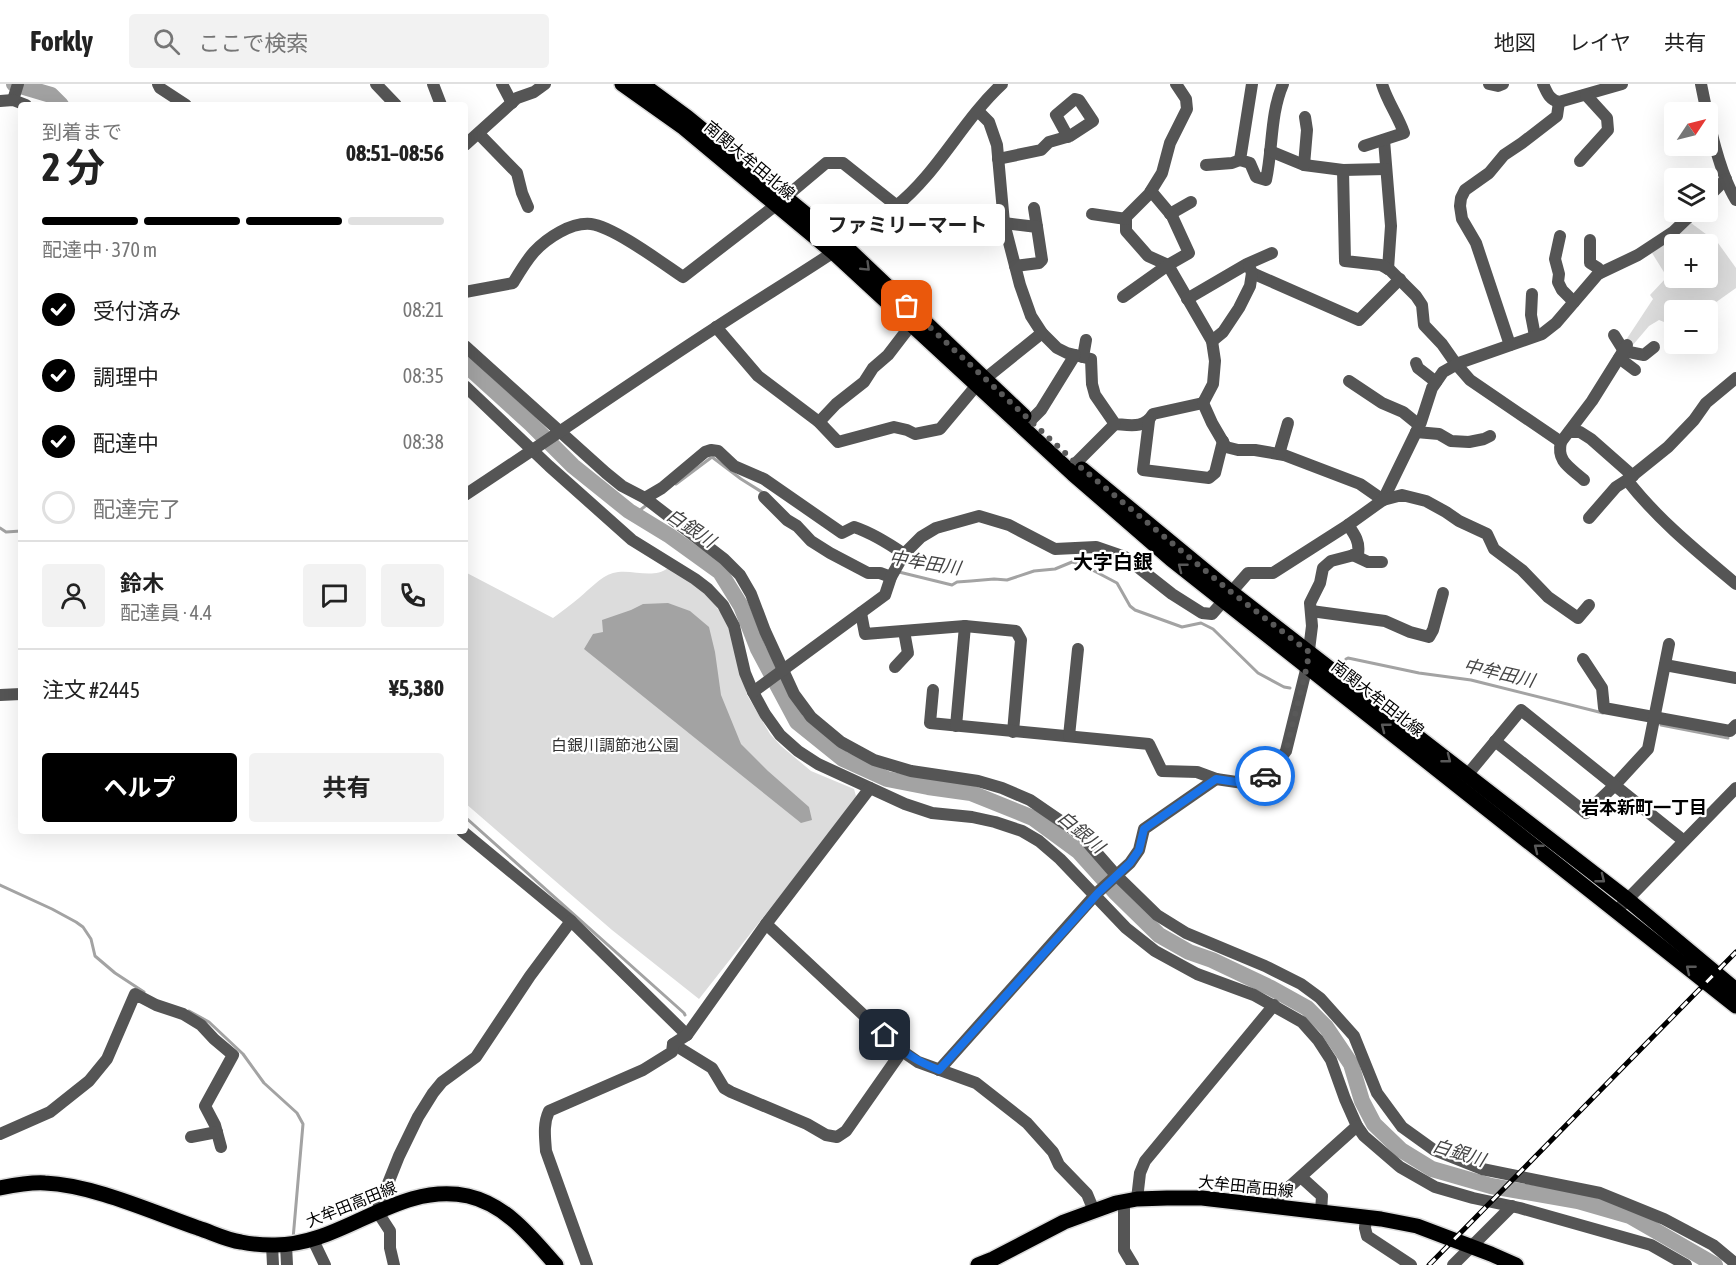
<!DOCTYPE html>
<html lang="ja">
<meta charset="utf-8">
<style>
body{margin:0;font-family:"Asap Condensed","Noto Sans JP",sans-serif;background:#f2f2f2;color:#222;height:100vh;display:flex;flex-direction:column;font-size:22px;white-space:nowrap}
*{box-sizing:border-box;margin:0}
p{font-size:20px;color:#767676}
.icon{flex:none;width:33px;height:33px;fill:none;stroke:currentColor;stroke-width:2;stroke-linecap:round;stroke-linejoin:round}
.map{position:relative;flex:1;overflow:hidden}
.panel{position:absolute;left:18px;top:18px;width:450px;height:732px;display:flex;flex-direction:column;background:#fff;border-radius:6px;box-shadow:0 6px 24px #0002}
.panel>*{flex:none}
.needle{width:39px;rotate:55deg}
.tools{position:absolute;left:1664px;top:18px;display:grid;gap:12px}
.tools a{display:grid;place-items:center;width:54px;height:54px;border-radius:6px;background:#fff;box-shadow:0 6px 24px #0002;font-size:30px}
.pin{position:absolute;display:grid;place-items:center;width:51px;height:51px;color:#fff;margin:-26px;border-radius:12px;box-shadow:0 3px 9px #0006}
.courier{position:absolute;display:grid;place-items:center;width:60px;height:60px;margin:-30px;border:4px solid #1a73e8;border-radius:50%;background:#fff;color:#222;box-shadow:0 2px 8px #0007}
.bubble{position:absolute;height:42px;border-radius:6px;background:#fff;box-shadow:0 6px 24px #0002;font-size:20px;font-weight:700;line-height:42px;text-align:center}
.summary em{font-style:normal;font-weight:700}
.summary div{display:flex;flex-direction:column-reverse}
.summary{display:flex;align-items:center;justify-content:space-between;height:102px;padding:0 24px}
h1{font-size:39px;font-weight:700;line-height:45px}
.bar{display:grid;grid-template-columns:repeat(4,1fr);gap:9px 6px;align-content:center;height:72px;padding:0 24px}
.bar i{height:8px;border-radius:4px;background:#e0e0e0}
.bar .current{background:#000}
.bar p{grid-column:span 4}
.line{display:flex;align-items:center;gap:15px;padding:0 24px;border-top:2px solid #e0e0e0}
.line div{flex:1}
.round{display:grid;place-items:center;flex:none;width:63px;height:63px;border-radius:6px;background:#f2f2f2}
ol{padding:0 24px;list-style:none}
li{display:flex;align-items:center;gap:18px;height:66px}
li p{margin-inline-start:auto}
li .icon{padding:6px;border-radius:50%;background:#000;color:#fff;stroke-width:4}
li:last-child{color:#767676}
li i{width:33px;height:33px;border:3px solid #e0e0e0;border-radius:50%}
.button{display:flex;gap:12px;margin-top:auto;padding:12px 24px}
.button a{flex:1;height:69px;border-radius:6px;background:#000;color:#fff;font-size:24px;font-weight:700;line-height:69px;text-align:center}
.button a+a{background:#f2f2f2;color:#222}
header{display:flex;align-items:center;gap:36px;box-sizing:border-box;height:84px;padding:0 30px;background:#fff;border-bottom:2px solid #e0e0e0}
header strong{font-size:28px}
nav{display:flex;gap:33px;margin-inline-start:auto;font-size:21px}
.search{width:420px;height:54px;background:#f2f2f2;display:flex;align-items:center;gap:15px;box-sizing:border-box;padding:0 21px;border-radius:6px;color:#767676;font-size:22px}
.map>svg:first-child{display:block}
</style>
<header>
<strong>Forkly</strong>
<div class="search"><svg class="icon" aria-label="search" viewBox="0 0 24 24"><circle cx="10" cy="10" r="6"/><path d="M15 15l6 6"/></svg>ここで検索</div>
<nav><a>地図</a><a>レイヤ</a><a>共有</a></nav>
</header>
<div class="map">
<svg width="1736" height="1181" viewBox="0 0 1736 1181">
<rect width="100%" height="100%" fill="#fff"/>
<g fill="#dcdcdc" fill-rule="evenodd">
<path d="M1691 139 1718 159 1736 184V204L1705 226H1674V242L1659 236 1649 242 1632 262 1626 256 1653 215 1650 211 1667 193 1652 169 1675 153ZM1674 160H1707V194H1674Z"/>
<path d="M668 484 691 498 708 512 724 533 732 549 747 611 770 650 781 662 811 687 854 705 856 712 838 738 699 915 612 846 465 719V488L553 534C562 527 571 521 579 514 590 505 600 493 613 489 631 484 652 496 668 484Z"/>
</g>
<path fill="#a3a3a3" d="M668 519 690 527 709 543 715 568 721 611 741 660 768 687 809 723 812 736 801 739 584 565 593 550 603 548 602 536 631 526 643 520Z"/>
<g fill="none" stroke-linecap="round" stroke-linejoin="round">
<g stroke="#a3a3a3" stroke-width="3">
<path d="M676 400 712 373 741 395 765 410"/>
<path d="M635 430 648 420"/>
<path d="M0 444 6 448 21 447"/>
<path d="M899 488 952 501 957 498 971 497 994 495 1007 496 1034 487 1055 485 1072 478 1081 480 1117 499 1130 522 1135 526 1182 543 1201 539 1213 545 1258 589 1284 603 1290 604"/>
<path d="M1346 575 1348 574 1419 589 1471 596 1603 629"/>
<path d="M1661 641 1728 654"/>
<path d="M465 733 684 929 685 931"/>
<path d="M0 801 52 825 76 838 83 843 91 855 95 872 115 889 144 908"/>
<path d="M189 927 209 938 243 970 264 999 297 1029 303 1040 293 1155"/>
</g>
<g stroke="#a3a3a3" stroke-width="16">
<path d="M14 0 51 11 61 21"/>
<path d="M465 280 531 340 573 382 629 427 670 452 720 488 741 522 758 565 797 638 843 675 887 695 928 703 971 709 1033 734 1078 767 1115 808 1159 851 1189 868 1212 876 1271 904 1307 924 1326 943 1351 980 1362 1017 1374 1040 1401 1066 1432 1085 1491 1102 1578 1117 1630 1132 1715 1181"/>
</g>
<g stroke="#dbdbdb" stroke-width="18">
<g id="major">
<path d="M622 0 684 44 834 169 1073 390 1171 475 1736 922"/>
<path d="M642 0 687 33 845 162 1024 332"/>
<path d="M1082 385 1231 508 1627 815 1736 906"/>
<path d="M0 1104C15 1101 30 1098 45 1099 93 1101 152 1128 198 1144 211 1148 226 1156 241 1158 251 1160 262 1161 272 1161 342 1163 396 1097 468 1112 507 1121 531 1153 556 1181"/>
<path d="M978 1181 993 1175 1064 1138 1094 1127 1116 1119 1137 1115 1167 1114H1202L1381 1135 1417 1142 1491 1170 1516 1181"/>
</g>
</g>
<g stroke="#555" stroke-width="12">
<path d="M158 0 160 4 186 21"/>
<path d="M376 0 396 21"/>
<path d="M433 0 441 21"/>
<path d="M502 0 512 19"/>
<path d="M1176 0 1186 15 1187 25 1170 59 1162 89 1149 110 1126 133V147L1148 172 1168 181 1212 257 1215 277 1213 300 1203 319"/>
<path d="M1252 0 1240 76 1250 79 1256 93 1266 96C1273 64 1270 30 1283 0"/>
<path d="M1489 0 1498 2 1503 0"/>
<path d="M1543 0C1547 8 1549 16 1559 18L1622 0"/>
<path d="M1701 0C1708 34 1718 87 1736 116"/>
<path d="M13 16 18 0"/>
<path d="M0 17 13 16 26 21"/>
<path d="M978 27 989 38 997 61 1004 139 1020 201 1031 232 1042 249 1057 264 1067 269 1091 275 1092 300 1095 311 1115 340C1130 341 1144 345 1153 330L1203 319"/>
<path d="M479 50 517 89 522 109 528 123"/>
<path d="M1384 56 1391 142 1388 185"/>
<path d="M465 61 517 14 534 8 545 0"/>
<path d="M1364 62 1404 49C1398 32 1387 17 1382 0"/>
<path d="M1270 67 1304 81 1343 86 1386 85"/>
<path d="M998 75 1041 66 1049 58 1070 52 1093 37 1079 16 1075 15 1056 31 1068 53"/>
<path d="M1580 77 1608 46 1607 34 1586 11"/>
<path d="M1206 81 1232 79 1240 76"/>
<path d="M1304 81 1307 46 1305 33"/>
<path d="M1343 86 1345 177 1381 181 1390 186 1416 212 1422 221 1424 241 1442 260 1456 280 1470 296 1561 358"/>
<path d="M1707 114 1726 95"/>
<path d="M1034 124 1037 143"/>
<path d="M1092 130 1126 135"/>
<path d="M1170 130 1191 118"/>
<path d="M1004 139 1037 143 1042 176 1039 179 1015 182"/>
<path d="M1560 152 1555 175 1559 190 1558 198 1562 206 1574 218"/>
<path d="M1590 156V179L1598 184 1600 189"/>
<path d="M1252 189 1359 236 1400 195"/>
<path d="M465 208 513 199C519 189 526 177 534 168 547 154 571 138 591 140 614 143 662 179 683 193L776 121 826 79H843L897 122"/>
<path d="M1532 210 1531 231 1535 252"/>
<path d="M1123 213 1168 181 1189 169 1172 132 1151 107"/>
<path d="M1187 215 1247 180 1272 169"/>
<path d="M716 243 758 292 819 338 838 358 894 343 907 346 915 350 940 345 976 302 1042 249"/>
<path d="M1614 251 1624 267 1644 271 1654 263"/>
<path d="M1212 257 1223 248 1239 224 1250 202 1252 189 1249 182"/>
<path d="M1510 261 1476 159 1462 135 1460 122 1461 114 1465 106 1489 89 1504 71 1522 59 1557 32 1559 18"/>
<path d="M465 262 606 389 622 402 645 414 724 475 740 491 751 510 765 547 794 610 811 633 841 658 874 676 911 687 978 697 1002 704 1030 716 1081 751 1116 791 1157 831 1186 849 1265 882 1301 900 1320 914 1354 952 1377 1009 1402 1043 1434 1066 1482 1085 1600 1109 1664 1135 1713 1161 1736 1180"/>
<path d="M1083 273 1086 256"/>
<path d="M1619 274 1635 286"/>
<path d="M1416 279 1418 284 1436 298"/>
<path d="M1349 297 1382 319 1403 328 1419 341"/>
<path d="M465 302 549 382 632 456 695 495 708 505 723 521 734 542 745 589 753 608 765 630 780 651 798 667 818 680 905 720 932 729 972 733 995 738 1022 747 1039 757 1060 775 1126 844 1155 867 1197 890 1254 911 1302 938 1318 956 1331 976 1345 1015 1357 1042 1364 1052 1400 1083 1435 1103 1473 1114 1520 1124 1651 1161 1686 1181"/>
<path d="M1203 319 1212 339 1226 363 1238 366H1255L1284 371 1360 400 1383 416"/>
<path d="M1030 337 1041 326 1075 271"/>
<path d="M1149 337 1143 386 1209 394 1215 389 1223 357"/>
<path d="M819 338 836 320 864 298 873 284 888 271 911 241"/>
<path d="M1416 348 1439 350 1451 357 1469 358 1484 355 1490 352"/>
<path d="M1569 348H1580L1591 355 1633 392"/>
<path d="M1279 370 1288 339"/>
<path d="M1076 379 1115 340"/>
<path d="M1584 396C1571 384 1556 378 1561 358L1592 317 1627 261"/>
<path d="M1627 396C1658 436 1698 468 1736 500"/>
<path d="M465 411C550 355 633 297 718 242 777 203 840 168 895 123 938 89 962 37 1002 0"/>
<path d="M764 413 787 436 797 442 811 457 830 469 868 489H880L891 493"/>
<path d="M645 414 662 404 705 368 711 366 718 367 734 382 764 395 842 449 854 443C872 449 888 459 904 470"/>
<path d="M1383 416 1421 338 1432 304 1443 288 1459 279 1542 250 1556 239 1598 190 1638 171 1673 148 1694 128"/>
<path d="M1589 434 1616 403 1627 396 1668 363 1694 336 1706 319 1736 294"/>
<path d="M1353 471 1368 478H1382"/>
<path d="M1311 527 1385 537 1410 548 1429 553 1433 546 1443 509"/>
<path d="M861 529 865 550 965 542 1016 547 1021 556 1013 648"/>
<path d="M1583 575 1602 604 1604 624 1730 647 1736 641"/>
<path d="M1665 581 1736 594"/>
<path d="M895 583 908 569 904 547"/>
<path d="M933 606 930 639 1149 660 1162 687 1197 688 1216 695 1250 700 1268 691 1286 667 1307 582 1312 542 1310 519 1320 499 1323 484 1331 477 1358 470C1360 458 1355 451 1348 441"/>
<path d="M753 608 885 511 891 493 904 470 921 453 936 444 979 432 1009 441 1055 465 1096 463 1125 473 1172 510 1202 529 1212 530 1248 489H1273L1348 441 1383 416 1402 411 1426 417 1446 428 1459 437 1487 450 1494 465 1522 486 1548 513 1578 534 1589 521"/>
<path d="M0 611 21 610"/>
<path d="M956 642 965 542"/>
<path d="M1069 652 1078 565"/>
<path d="M1495 657 1586 729 1614 702 1648 665 1669 560"/>
<path d="M1468 690 1521 626 1684 757"/>
<path d="M462 747 571 837"/>
<path d="M1622 821 1736 704"/>
<path d="M766 840 902 967 918 978 976 999 1027 1039 1053 1068 1059 1081 1087 1110 1094 1127"/>
<path d="M673 960 712 984 724 1004 731 1008 807 1040 826 1051 837 1053 846 1047 902 967"/>
<path d="M939 986 1097 809 1130 779 1139 766 1144 745 1216 695"/>
<path d="M0 1050 50 1028 89 997 107 975 135 910 156 921 183 930 201 941 214 955 233 971 205 1022 215 1041 221 1063"/>
<path d="M191 1053 217 1048"/>
<path d="M1301 1093 1322 1112 1321 1128"/>
<path d="M1137 1115 1140 1089 1145 1077 1274 921"/>
<path d="M1124 1118V1166L1133 1181"/>
<path d="M1275 1123 1278 1113 1357 1042"/>
<path d="M1366 1133 1365 1144 1367 1152 1411 1181"/>
<path d="M313 1156 325 1181"/>
<path d="M272 1161 273 1181"/>
<path d="M286 1161 287 1181"/>
<path d="M394 1181 390 1164V1147L377 1127 399 1072 418 1033 433 1009 442 998 476 973 530 892 571 837 687 951"/>
<path d="M587 1181 546 1067C545 1053 543 1040 549 1027L643 986 672 968 673 960 687 951 766 840 870 704"/>
<path d="M1453 1181 1512 1122"/>
</g>
<use href="#major" stroke="#000" stroke-width="15"/>
<g stroke="#000" stroke-width="5">
<path id="rail" d="M1429 1181 1736 868"/>
</g>
<use href="#rail" stroke="#fff" stroke-width="3" stroke-dasharray="9" stroke-linecap="butt"/>
</g>
<defs><path id="oneway-chevron" d="M-2-3.5L2.5 0L-2 3.5" fill="none" stroke-width="1.6" stroke-linecap="round" stroke-linejoin="round" transform="scale(1.5)"/></defs>
<g stroke="#595959">
<use href="#oneway-chevron" transform="translate(866 183) rotate(44)"/>
<use href="#oneway-chevron" transform="translate(1182 483) rotate(-142)"/>
<use href="#oneway-chevron" transform="translate(1385 643) rotate(-142)"/>
<use href="#oneway-chevron" transform="translate(1447 675) rotate(38)"/>
<use href="#oneway-chevron" transform="translate(1538 764) rotate(-142)"/>
<use href="#oneway-chevron" transform="translate(1601 795) rotate(38)"/>
<use href="#oneway-chevron" transform="translate(1690 885) rotate(-141)"/>
</g>
<g fill="none" stroke-linecap="round" stroke-linejoin="round">
<path stroke="#595959" stroke-width="6" stroke-dasharray="0 10.8" d="M907 222 1079 382 1231 508 1309 568 1307 582 1286 667 1268 691 1265 692"/>
<path stroke="#1a73e8" stroke-width="8" d="M885 951C903 968 916 977 939 986L1098 809 1130 779 1139 766 1144 745 1216 695 1250 700 1265 692"/>
</g>
<g text-anchor="middle" stroke-width="4.5" stroke-linejoin="round" paint-order="stroke">
<g font-size="16" fill="#000" stroke="#fff">
<text transform="translate(750 76) rotate(40)" y="6">南関大牟田北線</text>
<text transform="translate(1378 614) rotate(38)" y="6">南関大牟田北線</text>
<text transform="translate(1246 1102) rotate(6)" y="6">大牟田高田線</text>
<text transform="translate(351 1120) rotate(-22)" y="6">大牟田高田線</text>
</g>
<g font-size="16" fill="#333" stroke="#fff">
<text x="615" y="667">白銀川調節池公園</text>
</g>
<g font-size="18" font-style="italic" fill="#444" stroke="#fff">
<text transform="translate(691 444) rotate(34)" y="6">白銀川</text>
<text transform="translate(925 479) rotate(9)" y="6">中牟田川</text>
<text transform="translate(1499 589) rotate(13)" y="6">中牟田川</text>
<text transform="translate(1081 748) rotate(40)" y="6">白銀川</text>
<text transform="translate(1459 1069) rotate(17)" y="6">白銀川</text>
</g>
<g font-size="18" font-weight="bold" fill="#000" stroke="#fff">
<text x="1644" y="730">岩本新町一丁目</text>
</g>
<g font-size="20" font-weight="bold" fill="#000" stroke="#fff">
<text x="1113" y="485">大字白銀</text>
</g>
</g>
</svg>
<div class="tools">
<a><svg class="needle" viewBox="-14 -14 28 28"><path d="M0-13l5 13h-10z" fill="#e53935"/><path d="M0 13l5-13h-10z" fill="#767676"/></svg></a>
<a><svg class="icon" aria-label="layers" viewBox="0 0 24 24"><path d="M12 4l9 5-9 5-9-5zM3 14l9 5 9-5"/></svg></a>
<a>+</a>
<a>−</a>
</div>
<div class="pin" style="left:907px;top:222px;background:#ea580c"><svg class="icon" aria-label="bag" viewBox="0 0 24 24"><path d="M5 8h14l-1 12H6zM9 8a3 3 0 0 1 6 0"/></svg></div>
<div class="pin" style="left:885px;top:951px;background:#1f2937"><svg class="icon" aria-label="home" viewBox="0 0 24 24"><path d="M3 11l9-7 9 7M6 9v11h12V9"/></svg></div>
<div class="courier" style="left:1265px;top:692px"><svg class="icon" aria-label="car" viewBox="0 0 24 24"><path d="M5 17H2v-5l4-1 3-4h7l3 4 3 1v5h-3M9 17h6M6 11h13"/><circle cx="7" cy="17" r="2"/><circle cx="17" cy="17" r="2"/></svg></div>
<div class="bubble" style="left:810px;top:120px;width:195px">ファミリーマート</div>
<section class="panel">
<div class="summary"><div><h1>2 分</h1><p>到着まで</p></div><em>08:51–08:56</em></div>
<div class="bar"><i class="current"></i><i class="current"></i><i class="current"></i><i></i><p>配達中 · 370 m</p></div>
<ol>
<li><svg class="icon" aria-label="check" viewBox="0 0 24 24"><path d="M5 12l5 5 9-10"/></svg>受付済み<p>08:21</p></li>
<li><svg class="icon" aria-label="check" viewBox="0 0 24 24"><path d="M5 12l5 5 9-10"/></svg>調理中<p>08:35</p></li>
<li><svg class="icon" aria-label="check" viewBox="0 0 24 24"><path d="M5 12l5 5 9-10"/></svg>配達中<p>08:38</p></li>
<li><i></i>配達完了</li>
</ol>
<div class="line" style="height:108px"><a class="round"><svg class="icon" aria-label="person" viewBox="0 0 24 24"><circle cx="12" cy="8" r="4"/><path d="M4 21q1-7 8-7t8 7"/></svg></a><div><b>鈴木</b><p>配達員 · 4.4</p></div><a class="round"><svg class="icon" aria-label="chat" viewBox="0 0 24 24"><path d="M4 5h16v11H9l-5 4z"/></svg></a><a class="round"><svg class="icon" aria-label="phone" viewBox="0 0 24 24"><path d="M5 4h4l2 5-3 2q2 4 5 5l2-3 5 2v4C11 20 4 13 5 4z"/></svg></a></div>
<div class="line" style="height:78px"><div>注文 #2445</div><b>¥5,380</b></div>
<div class="button"><a>ヘルプ</a><a>共有</a></div>
</section>
</div>
